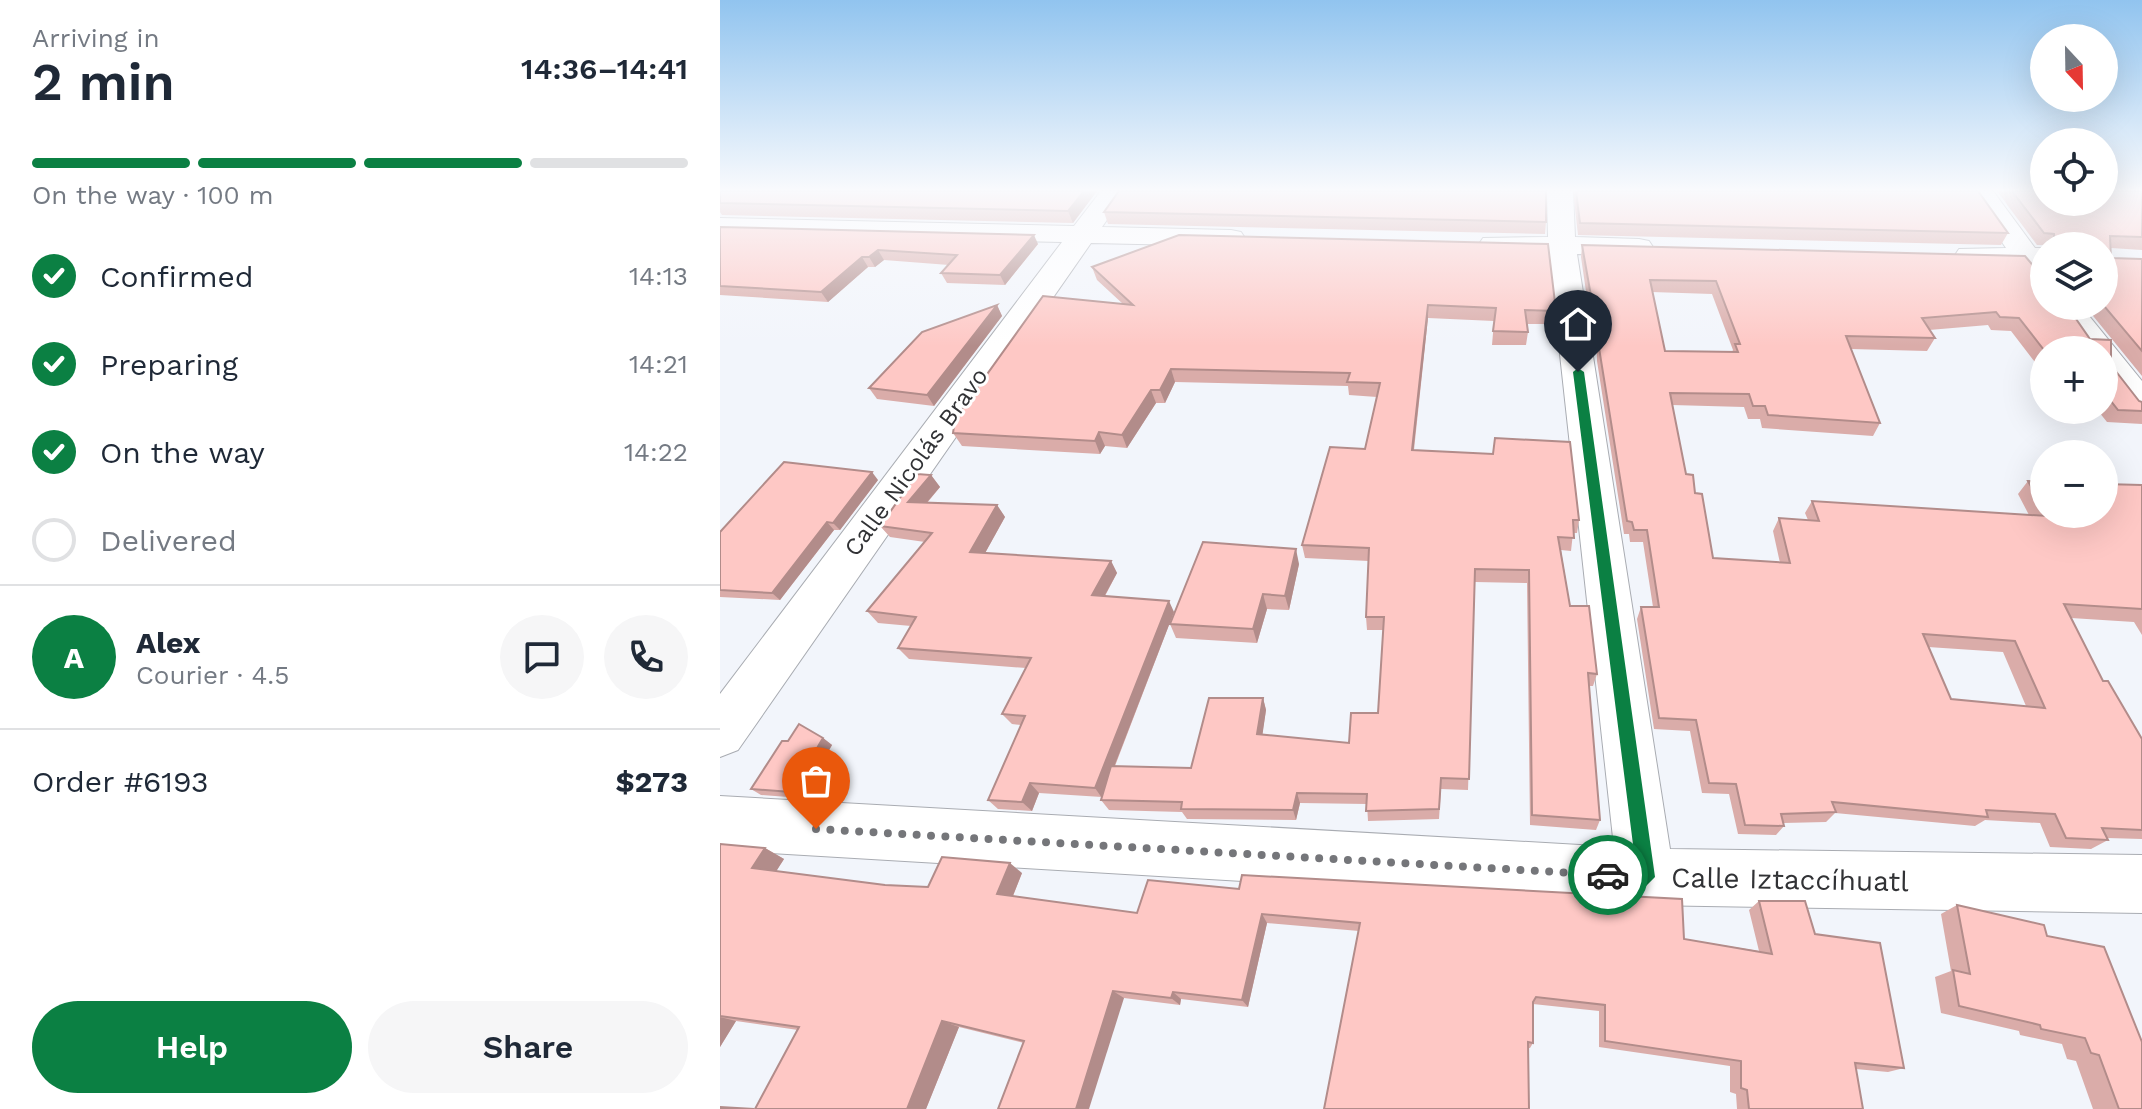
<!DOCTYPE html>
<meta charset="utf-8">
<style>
body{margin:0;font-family:"Work Sans",sans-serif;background:#f6f6f7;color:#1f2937;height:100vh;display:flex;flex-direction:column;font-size:30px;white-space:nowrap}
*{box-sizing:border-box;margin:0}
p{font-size:26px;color:#747a83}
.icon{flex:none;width:44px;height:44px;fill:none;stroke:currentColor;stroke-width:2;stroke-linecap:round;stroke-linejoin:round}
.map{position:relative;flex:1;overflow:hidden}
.sheet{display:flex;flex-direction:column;background:#fff;width:720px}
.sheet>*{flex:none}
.needle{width:52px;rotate:158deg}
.controls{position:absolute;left:1310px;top:24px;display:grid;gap:16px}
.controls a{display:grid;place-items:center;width:88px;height:88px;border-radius:50%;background:#fff;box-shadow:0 8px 32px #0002;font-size:40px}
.pin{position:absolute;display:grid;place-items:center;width:68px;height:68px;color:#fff;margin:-82px -34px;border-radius:50% 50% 50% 0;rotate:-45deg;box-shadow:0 0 8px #0007}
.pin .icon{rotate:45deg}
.courier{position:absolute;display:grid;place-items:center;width:80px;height:80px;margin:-40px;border:6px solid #0b8043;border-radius:50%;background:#fff;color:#222;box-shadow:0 2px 10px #0007}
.overview em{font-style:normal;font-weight:600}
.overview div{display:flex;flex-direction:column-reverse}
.overview{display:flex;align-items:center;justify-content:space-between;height:136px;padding:0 32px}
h1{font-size:52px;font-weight:600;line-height:60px}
.bar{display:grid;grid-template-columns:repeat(4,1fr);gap:12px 8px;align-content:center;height:96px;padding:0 32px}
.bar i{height:10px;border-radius:6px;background:#e0e1e3}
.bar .selected{background:#0b8043}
.bar p{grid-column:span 4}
.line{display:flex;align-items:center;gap:20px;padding:0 32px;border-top:2px solid #e0e1e3}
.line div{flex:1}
.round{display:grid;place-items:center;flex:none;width:84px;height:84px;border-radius:42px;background:#f6f6f7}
ol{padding:0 32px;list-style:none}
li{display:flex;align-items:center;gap:24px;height:88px}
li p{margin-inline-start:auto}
li .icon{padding:8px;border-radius:50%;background:#0b8043;color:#fff;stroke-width:4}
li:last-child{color:#747a83}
li i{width:44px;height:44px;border:4px solid #e0e1e3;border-radius:50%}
.button{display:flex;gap:16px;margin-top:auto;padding:16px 32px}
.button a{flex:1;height:92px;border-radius:48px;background:#0b8043;color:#fff;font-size:32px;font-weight:600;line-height:92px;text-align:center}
.button a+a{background:#f6f6f7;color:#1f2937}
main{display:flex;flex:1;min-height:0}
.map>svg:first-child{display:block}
</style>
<main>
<section class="sheet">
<div class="overview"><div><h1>2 min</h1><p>Arriving in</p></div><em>14:36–14:41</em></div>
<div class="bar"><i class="selected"></i><i class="selected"></i><i class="selected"></i><i></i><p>On the way · 100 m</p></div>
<ol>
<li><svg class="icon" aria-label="check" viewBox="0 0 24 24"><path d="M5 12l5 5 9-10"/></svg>Confirmed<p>14:13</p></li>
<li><svg class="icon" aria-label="check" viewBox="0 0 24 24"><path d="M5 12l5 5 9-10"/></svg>Preparing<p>14:21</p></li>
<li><svg class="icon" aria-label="check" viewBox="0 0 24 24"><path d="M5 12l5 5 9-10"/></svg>On the way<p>14:22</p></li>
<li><i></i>Delivered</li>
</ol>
<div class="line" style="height:144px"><b class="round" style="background:#0b8043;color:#fff">A</b><div><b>Alex</b><p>Courier · 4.5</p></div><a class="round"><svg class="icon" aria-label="chat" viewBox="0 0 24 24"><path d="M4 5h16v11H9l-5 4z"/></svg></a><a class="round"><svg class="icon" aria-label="phone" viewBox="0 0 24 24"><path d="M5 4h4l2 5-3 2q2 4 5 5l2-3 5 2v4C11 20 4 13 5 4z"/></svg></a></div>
<div class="line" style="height:104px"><div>Order #6193</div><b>$273</b></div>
<div class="button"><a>Help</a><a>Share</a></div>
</section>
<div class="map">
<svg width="1422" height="1109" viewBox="0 0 1422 1109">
<rect width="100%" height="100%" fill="#f2f5fb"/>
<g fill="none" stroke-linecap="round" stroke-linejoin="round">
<g stroke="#a9acb2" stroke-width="2">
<g id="minor">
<path d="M381 191H407L382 227 511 230 521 232 525 238 521 244 511 246 371 243 18 750 0 757V694L342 242 0 234V218L354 226Z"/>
<path d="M827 191H853L855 237 919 239 929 241 933 247 929 253 919 255 857 254 950 849 1422 855V913L926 905 0 850V796L894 847 829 254 763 250 759 244 763 238 828 237Z"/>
<path d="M1247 191H1273L1315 248H1324V279L1308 278 1298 265 1239 261 1235 255 1239 249 1286 248Z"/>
<path d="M1330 306H1361L1422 381V415L1410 412 1384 378V350H1363Z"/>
</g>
</g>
<use href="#minor" fill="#fff" fill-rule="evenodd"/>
</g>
<g fill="#daaca9" fill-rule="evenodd">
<path d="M0 191H377L353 223 2 215 0 212Z"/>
<path d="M853 191H1258L1288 233 1281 245 858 235Z"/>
<path d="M1277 191H1422V250L1391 248V258L1422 259V376L1365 306H1384V246L1317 245Z"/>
<path d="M384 212 826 222 825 234 388 224Z"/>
<path d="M0 227 318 244 285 285 227 283 221 273 229 265 164 260 155 267H148L108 302 0 295Z"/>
<path d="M862 245 1305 256 1316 269H1324V306H1347L1370 339 1391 340V365L1419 401 1422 402V424L1387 422 1379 412H1353L1351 410H1384V350H1324V374L1291 331 1271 330 1268 325 1209 330 1215 338 1207 351 1131 349 1160 423 1153 436 1042 428 1040 419H1028L1024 407 952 405 966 474 973 475 975 493 982 494 993 558 1060 563 1053 531 1059 518 1088 520 1085 513 1092 501 1309 515 1298 494 1308 481 1324 482V514H1384V484L1422 485V635L1414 622 1351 618 1383 681H1388L1422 739V839L1387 838 1388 840 1371 849 1330 847 1320 823 1265 820 1255 826 1115 813 1106 822 1063 823 1064 826 1056 835 1018 834 1009 794 982 793 970 731 934 729 917 619 921 607H933L923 542H910L909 534H904L877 361 876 326H871L861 257ZM932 292 992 294 1013 350 1012 352 945 351ZM1208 647 1283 652 1306 706 1231 699Z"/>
<path d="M372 267 836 311 834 324H807L808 332 806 345H772L774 321 708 318 694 450 859 520 857 533H853L851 551 841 550 850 606 877 674 873 686H869L880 820 876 830 810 825 807 583 755 582 748 790 721 789 719 819 648 821 647 804 580 803 576 820 467 819 462 812 389 810 381 800 382 797 319 793 312 811 278 809 268 800 301 725 292 724 282 714 306 668 189 659 178 648 191 626 158 623 147 611 205 542 170 537 160 526 211 475 220 487 207 503 277 505 285 517 265 553 391 561 397 573 385 596 454 612 395 766 471 768 543 698 546 710 542 735 629 743 658 713 664 630H647L646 617 649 561 585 558 582 545 645 449 657 397 629 395 628 386 455 382 445 403H436L407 448 385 446 380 454 242 446 233 433 403 304 377 280Z"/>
<path d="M277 305 282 316 214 406 157 399 149 388Z"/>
<path d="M158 480 120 530H114L60 600 0 597V532Z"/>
<path d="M579 564 569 610 547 609 537 643 456 638 450 624Z"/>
<path d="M103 738 112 745 81 798 41 795 31 789 68 741Z"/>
<path d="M0 844 45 848 64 859 56 871 165 885 208 887 302 873 293 896 417 913 428 880 964 939 1039 951 1029 910 1039 901 1095 934 1184 1068 1168 1072 1136 1069 1143 1109H1017L1016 1094 1010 1092V1066L879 1047V1011L813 1004V1043L810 1048H808L639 931 547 923 528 1007 461 999 460 1005 404 998 304 1043 239 1027 206 1109H35L78 1030 16 1021 0 1047Z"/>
<path d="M1237 905 1327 936 1422 1109H1373L1356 1061 1347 1059 1342 1044 1300 1035 1299 1031 1221 1013 1215 977 1231 971 1221 914Z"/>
</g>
<g fill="#b28c8a">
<path d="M364 191H377L353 223 348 211Z"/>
<path d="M314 235 318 244 285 285 280 275Z"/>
<path d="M158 250 164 260 155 267 149 257Z"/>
<path d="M142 257 148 267 108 302 101 292Z"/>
<path d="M277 305 282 316 214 406 207 395Z"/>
<path d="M708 305V318L692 463V450Z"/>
<path d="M451 369 455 382 445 403 440 390Z"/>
<path d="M431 390 436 403 407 448 402 435Z"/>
<path d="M379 432 385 446 380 454 375 441Z"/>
<path d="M152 472 158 480 120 530 113 523Z"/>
<path d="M211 475 220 487 197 514 188 502Z"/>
<path d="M277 505 285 517 259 564 250 552Z"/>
<path d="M107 522 114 530 60 600 52 593Z"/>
<path d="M576 549 579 564 569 610 565 596Z"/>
<path d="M391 561 397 573 379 606 372 595Z"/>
<path d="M543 594 547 609 537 643 533 629Z"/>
<path d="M449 601 454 612 382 798 375 788Z"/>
<path d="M543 698 546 710 541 745 537 734Z"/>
<path d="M103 738 112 745 81 798 71 792Z"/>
<path d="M310 783 319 793 312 811 302 802Z"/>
<path d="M577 793 580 803 576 820 573 810Z"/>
<path d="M45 848 64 859 52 878 32 868Z"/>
<path d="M290 863 302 873 290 903 277 894Z"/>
<path d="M542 914 547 923 528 1007 522 1000Z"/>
<path d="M393 991 404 998 369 1109H356Z"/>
<path d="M453 992 461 999 460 1005 451 998Z"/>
<path d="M0 1017 16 1021 0 1047Z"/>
<path d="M222 1021 239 1027 206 1109H187Z"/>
</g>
<g fill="#fec8c5" stroke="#b28c8a" stroke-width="2" fill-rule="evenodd">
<path d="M0 191H364L348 211 0 203Z"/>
<path d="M399 191H826V222L384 212Z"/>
<path d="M856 191H1258L1288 233 860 223Z"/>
<path d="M1292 191H1324V202H1384V191H1422V237L1390 236 1391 258 1422 259V351L1384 306V246H1334V234L1324 233Z"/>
<path d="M0 227 314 235 280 275 221 273 237 255 158 250 149 257H142L101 292 0 286Z"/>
<path d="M459 235 828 244 836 311 805 310 808 332 773 331 776 308 708 305 692 450 773 454 775 438 850 442 859 520H853L854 538 838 537 850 606H869L877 674 868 673 880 820 812 815 809 570 755 569 749 779 721 778 719 809 646 811 647 794 577 793 573 810 461 809 462 802 381 800 391 766 471 768 489 698H543L537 734 629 743 631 713H658L664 617H646L649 548 582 545 610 447 645 449 660 383 627 382 630 373 451 369 440 390H431L402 435 379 432 375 441 233 433 235 419 323 296 413 305 372 267Z"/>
<path d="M862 245 1305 256 1316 269H1324V306H1347L1370 339 1391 340V365L1419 401 1422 402V411L1398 410 1390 400 1384 399V350H1324L1299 318 1280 317 1276 312 1202 318 1215 338 1126 336 1160 423 1048 415 1045 406H1033L1029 394 950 393 966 474 973 475 975 493 982 494 993 558 1070 563 1059 518 1099 521 1092 501 1327 516 1326 514H1384V484L1422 485V609L1344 604 1383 681H1388L1422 739V830L1382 828 1388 840 1346 838 1335 814 1266 810 1268 817 1112 802 1116 812 1061 814 1064 826 1025 825 1016 784 989 783 976 720 939 718 921 607H939L927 530H914L912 522 907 521 879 348V313H874ZM930 280 996 281 1020 344H1015L1018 352 945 351ZM1203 634 1295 641 1325 708 1231 699Z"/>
<path d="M277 305 207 395 149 388 202 332Z"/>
<path d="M64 462 152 472 113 523 107 522 52 593 0 590V532Z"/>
<path d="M197 474 211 475 188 502 277 505 250 552 391 561 372 595 449 601 375 788 310 783 302 802 268 800 305 716 282 714 311 658 178 648 196 617 147 611 212 533 160 526Z"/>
<path d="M1308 481 1324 482V510Z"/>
<path d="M483 542 576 549 565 596 543 594 533 629 450 624Z"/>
<path d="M79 724 103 738 71 792 31 789 62 741H68Z"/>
<path d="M0 844 45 848 32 868 165 885 208 887 222 857 290 863 277 894 417 913 428 880 519 889 522 875 962 899 964 939 1052 954 1039 901H1085L1095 934 1160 943 1184 1068 1135 1063 1143 1109H1029L1027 1090 1021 1088V1061L885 1041V1005L816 997 813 1002V1043L808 1042 809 1109H604L640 923 542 914 522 1000 453 992 451 998 393 991 356 1109H278L304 1041 222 1021 187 1109H35L79 1027 0 1016Z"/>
<path d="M1237 905 1324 925 1327 936 1384 947 1422 1042V1109H1399L1379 1055 1371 1053 1365 1038 1321 1029 1320 1025 1239 1006 1233 970 1250 974Z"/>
<path d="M0 1107 34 1109H0Z"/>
</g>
<linearGradient id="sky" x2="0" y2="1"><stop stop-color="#91c4ef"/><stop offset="0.55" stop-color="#f9fafd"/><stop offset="1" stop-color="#f9fafd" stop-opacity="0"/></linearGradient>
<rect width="1422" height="346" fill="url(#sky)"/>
<path fill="#0b8043" d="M858 368 864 372 935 877 926 886 888 884 879 875 888 866 916 868 853 372Z"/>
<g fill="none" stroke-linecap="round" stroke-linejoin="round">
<path stroke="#75767a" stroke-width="8" stroke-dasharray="0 14.4" d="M96 829 888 875"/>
</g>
<g text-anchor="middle" stroke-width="6" stroke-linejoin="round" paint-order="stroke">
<g font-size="24" fill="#313235" stroke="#fff">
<text transform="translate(196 462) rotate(-54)" y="8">Calle Nicolás Bravo</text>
</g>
<g font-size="28" fill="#313235" stroke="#fff">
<text transform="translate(1070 879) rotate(1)" y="10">Calle Iztaccíhuatl</text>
</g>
</g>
</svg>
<div class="controls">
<a><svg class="needle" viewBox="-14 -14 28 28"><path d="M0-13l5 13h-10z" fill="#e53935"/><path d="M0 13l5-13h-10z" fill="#747a83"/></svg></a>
<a><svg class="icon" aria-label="locate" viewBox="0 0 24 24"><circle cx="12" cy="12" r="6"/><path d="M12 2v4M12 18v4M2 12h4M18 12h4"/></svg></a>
<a><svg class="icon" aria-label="layers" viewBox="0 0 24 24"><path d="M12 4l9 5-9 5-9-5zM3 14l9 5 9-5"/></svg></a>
<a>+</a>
<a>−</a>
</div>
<div class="pin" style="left:96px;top:829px;background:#ea580c"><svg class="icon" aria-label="bag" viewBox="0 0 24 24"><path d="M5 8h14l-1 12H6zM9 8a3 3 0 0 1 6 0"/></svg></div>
<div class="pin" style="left:858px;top:372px;background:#1f2937"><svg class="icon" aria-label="home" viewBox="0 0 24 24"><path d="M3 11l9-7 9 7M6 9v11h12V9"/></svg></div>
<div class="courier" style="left:888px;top:875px"><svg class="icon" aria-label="car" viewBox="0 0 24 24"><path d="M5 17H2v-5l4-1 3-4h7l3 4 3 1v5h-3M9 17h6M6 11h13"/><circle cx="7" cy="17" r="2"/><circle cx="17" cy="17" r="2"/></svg></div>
</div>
</main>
